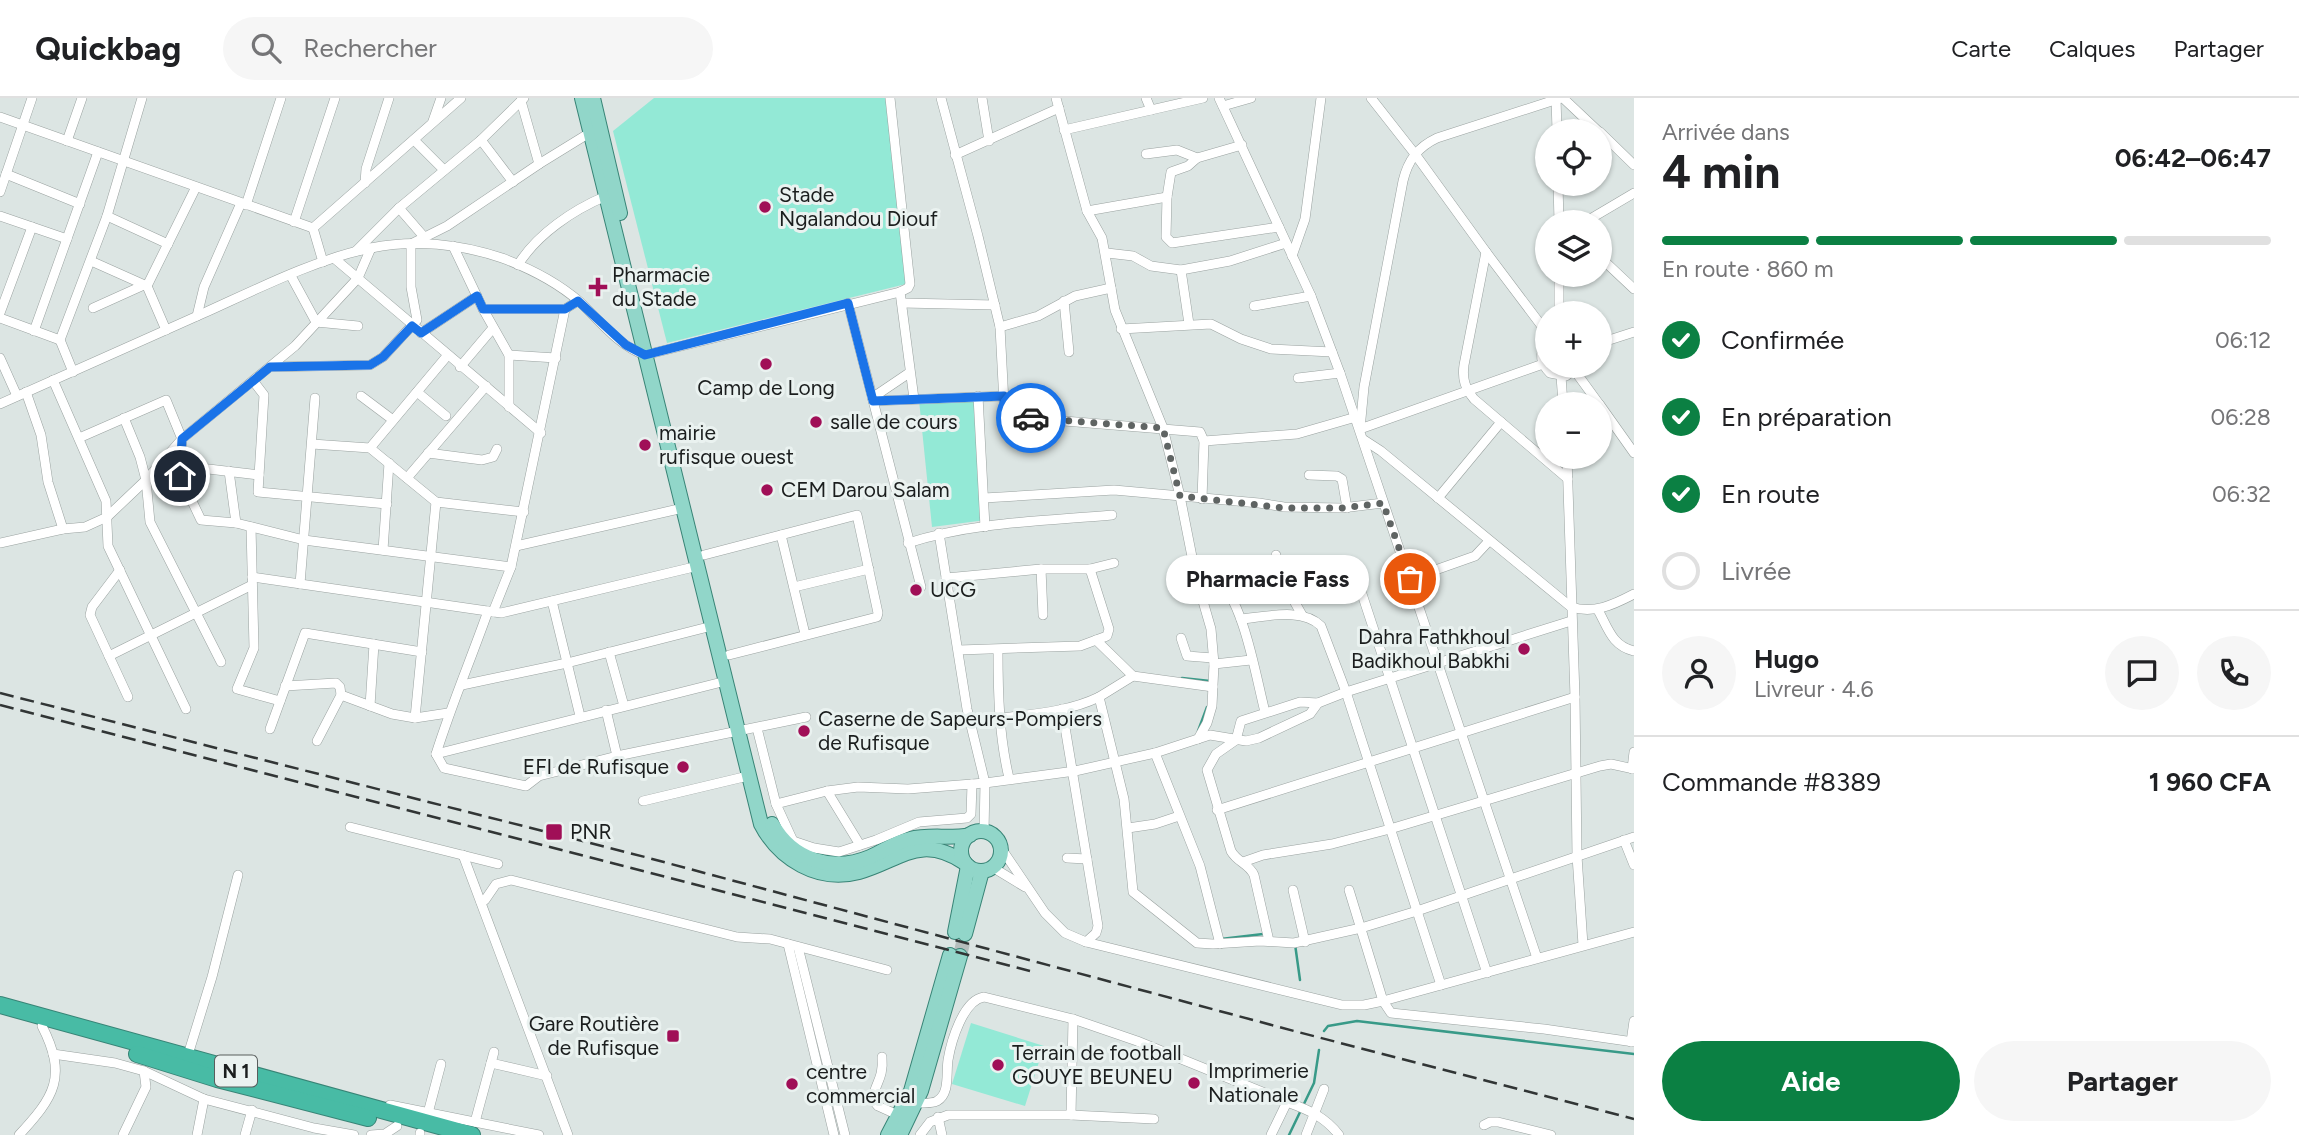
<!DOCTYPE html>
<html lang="fr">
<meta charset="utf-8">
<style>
body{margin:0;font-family:Figtree,sans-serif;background:#f6f6f6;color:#202124;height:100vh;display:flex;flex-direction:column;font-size:26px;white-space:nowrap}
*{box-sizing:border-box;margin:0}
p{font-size:23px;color:#757577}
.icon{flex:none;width:38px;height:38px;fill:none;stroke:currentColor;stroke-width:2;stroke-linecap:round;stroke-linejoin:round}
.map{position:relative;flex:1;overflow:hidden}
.panel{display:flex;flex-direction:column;background:#fff;width:665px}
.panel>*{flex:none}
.controls{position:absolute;left:1535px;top:21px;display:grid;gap:14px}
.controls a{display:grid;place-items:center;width:77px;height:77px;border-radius:50%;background:#fff;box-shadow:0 2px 5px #0004;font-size:35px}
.pin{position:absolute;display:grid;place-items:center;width:60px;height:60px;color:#fff;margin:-30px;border:4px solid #fff;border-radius:50%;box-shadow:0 2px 7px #0007}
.courier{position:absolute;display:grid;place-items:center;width:70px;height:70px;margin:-35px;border:5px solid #1a73e8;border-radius:50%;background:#fff;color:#222;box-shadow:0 2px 9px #0007}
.bubble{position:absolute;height:49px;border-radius:24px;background:#fff;box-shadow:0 2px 5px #0004;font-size:23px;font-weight:700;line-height:49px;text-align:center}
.headline em{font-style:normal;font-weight:700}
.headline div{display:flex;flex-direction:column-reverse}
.headline{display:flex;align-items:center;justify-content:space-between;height:119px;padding:0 28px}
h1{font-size:46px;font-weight:700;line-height:52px}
.bar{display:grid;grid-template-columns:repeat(4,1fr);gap:10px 7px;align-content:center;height:84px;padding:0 28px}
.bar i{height:9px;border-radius:5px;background:#e0e0e0}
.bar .on{background:#0b8043}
.bar p{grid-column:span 4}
.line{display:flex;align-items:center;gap:18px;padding:0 28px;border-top:2px solid #e0e0e0}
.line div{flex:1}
.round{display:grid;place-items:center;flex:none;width:74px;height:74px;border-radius:37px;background:#f6f6f6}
ol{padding:0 28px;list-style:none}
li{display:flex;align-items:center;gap:21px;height:77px}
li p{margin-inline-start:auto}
li .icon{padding:7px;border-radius:50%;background:#0b8043;color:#fff;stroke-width:4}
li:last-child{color:#757577}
li i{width:38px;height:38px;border:4px solid #e0e0e0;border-radius:50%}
.primary-button{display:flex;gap:14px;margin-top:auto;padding:14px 28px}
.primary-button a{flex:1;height:80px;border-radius:42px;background:#0b8043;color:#fff;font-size:28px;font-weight:700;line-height:80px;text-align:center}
.primary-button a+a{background:#f6f6f6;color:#202124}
header{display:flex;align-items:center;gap:42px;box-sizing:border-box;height:98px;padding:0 35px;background:#fff;border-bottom:2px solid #e0e0e0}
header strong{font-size:33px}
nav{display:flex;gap:38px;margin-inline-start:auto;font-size:24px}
.search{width:490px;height:63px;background:#f6f6f6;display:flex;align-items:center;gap:18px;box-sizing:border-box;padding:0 24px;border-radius:38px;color:#757577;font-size:26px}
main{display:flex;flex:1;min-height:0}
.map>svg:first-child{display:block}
</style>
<header>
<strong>Quickbag</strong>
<div class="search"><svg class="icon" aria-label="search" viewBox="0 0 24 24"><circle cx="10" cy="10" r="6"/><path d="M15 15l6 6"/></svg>Rechercher</div>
<nav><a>Carte</a><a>Calques</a><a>Partager</a></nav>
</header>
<main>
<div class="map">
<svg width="1634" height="1037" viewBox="0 0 1634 1037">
<rect width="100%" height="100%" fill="#dce5e3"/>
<g fill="#93e9d6">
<path d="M654 0H886L906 186 667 245 613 33Z"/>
<path d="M978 299 986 422 932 429 919 302Z"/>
<path d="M971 925 1044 948 1025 1008 952 986Z"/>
</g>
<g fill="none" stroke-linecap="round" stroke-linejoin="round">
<g stroke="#389a88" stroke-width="2.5">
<path d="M1182 580 1210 583"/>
<path d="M1198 633 1207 609H1209"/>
<path d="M1221 841 1263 836"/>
<path d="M1295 846 1300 882"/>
<path d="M1324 933 1328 928 1357 923 1634 956"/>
<path d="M1289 1037 1314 985 1319 952"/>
</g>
<path stroke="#b5bdbc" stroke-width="14" stroke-dasharray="14 7" stroke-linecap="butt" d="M960 858 965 836"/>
<g stroke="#9aa2a0" stroke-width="10">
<g id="street">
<path d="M941 0 978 138 1000 229 1004 305 1020 318 1027 320 1200 334 1204 343 1202 401"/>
<path d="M982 0 989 43"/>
<path d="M1056 0 1087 113 1102 140 1115 212 1163 330 1180 398 1196 479 1211 531 1214 566 1212 608 1207 625 1198 641"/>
<path d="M1146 0 1151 12"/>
<path d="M1219 0 1311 198 1340 275 1537 860"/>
<path d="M1371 0 1415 56 1486 154 1547 235"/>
<path d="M1556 0 1557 33"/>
<path d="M1563 0 1598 33"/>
<path d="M521 3 539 66"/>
<path d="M1223 8 1251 0"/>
<path d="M0 19 313 130"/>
<path d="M433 23 441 0"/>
<path d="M1064 32 1203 0"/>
<path d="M1600 34 1634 67"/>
<path d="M414 42 444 72"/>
<path d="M481 42 513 84"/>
<path d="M67 43 82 0"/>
<path d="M1242 47 1197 60 1188 68 1171 74 1167 99 1166 139 1172 145 1279 129"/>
<path d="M1146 56 1177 52 1197 60"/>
<path d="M955 57 1059 10"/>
<path d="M6 76 80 106"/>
<path d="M365 85 366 71 389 0"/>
<path d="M1558 86 1559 124"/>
<path d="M0 94 32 0"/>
<path d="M246 107 281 0"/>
<path d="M399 110 425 140"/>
<path d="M1087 113 1167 99"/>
<path d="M0 118 67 141"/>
<path d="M107 118 168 146"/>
<path d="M294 124 335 0"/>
<path d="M1585 124 1634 95"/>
<path d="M313 130 461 0"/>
<path d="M313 130 323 164"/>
<path d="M453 148 483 211 509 257V309"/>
<path d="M356 153 399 110 481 42 524 0"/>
<path d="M1486 154 1464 267C1462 281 1465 290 1474 301L1568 381"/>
<path d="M1107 155 1133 158 1151 168 1181 172 1230 163 1286 145"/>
<path d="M1292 158 1305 121 1321 0"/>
<path d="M1600 159 1634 191"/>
<path d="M335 161 541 335"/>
<path d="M91 163 147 188 166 232"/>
<path d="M518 167C537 136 573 112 606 98"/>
<path d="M1181 172 1189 226"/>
<path d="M291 178 316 224 358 228"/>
<path d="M147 188 196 89"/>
<path d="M900 194 914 301"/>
<path d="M1064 203 1069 254"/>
<path d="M848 205 921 489"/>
<path d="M902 205 995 207"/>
<path d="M1254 208 1311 198"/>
<path d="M93 210 144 187"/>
<path d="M483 211H565L578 203"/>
<path d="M0 215 32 129"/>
<path d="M1559 215V177"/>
<path d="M197 218 204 189 241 105"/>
<path d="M0 220 60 242"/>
<path d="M1000 229 1038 218 1075 198 1111 190"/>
<path d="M1121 231 1211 226 1241 241 1271 251 1332 254"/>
<path d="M34 233 98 54"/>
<path d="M421 235 477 198"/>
<path d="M1600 245 1634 234"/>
<path d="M1547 246C1538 255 1541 266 1550 275L1566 278 1579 268"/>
<path d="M509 257 556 260"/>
<path d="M0 260 17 298"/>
<path d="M1543 266 1360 331 1364 289 1403 83C1408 62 1418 49 1437 40L1561 0"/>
<path d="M270 269 370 267 383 259 417 222 411 189V146L447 128 539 66 591 34"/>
<path d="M460 269 493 230"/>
<path d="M1575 273 1599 306"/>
<path d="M73 274 60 242 107 118 142 0"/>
<path d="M1561 278 1563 306"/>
<path d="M1298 280 1340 275"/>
<path d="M53 282 106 403 108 448 186 611"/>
<path d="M254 284 264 297 258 394 387 406"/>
<path d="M26 294 41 337 48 384 63 431"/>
<path d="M417 294 446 318"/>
<path d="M361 298 393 322"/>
<path d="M978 298 985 429"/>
<path d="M872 300 909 275"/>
<path d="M873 303 1004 298"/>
<path d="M0 306C68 275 136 246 204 215 255 192 316 161 371 150 414 141 461 146 502 160 529 170 558 185 580 204 600 223 619 248 645 257L900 194 908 190 910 186 890 0"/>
<path d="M1600 307 1634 355"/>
<path d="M124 320 140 359 146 382 150 424 221 564"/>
<path d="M79 340 166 302 182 341 180 378 201 422 236 425 304 442 511 469"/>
<path d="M1364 342 1381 353 1571 509C1594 516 1613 507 1634 496"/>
<path d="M1204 343 1297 336 1356 319"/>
<path d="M312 346 370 350 436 404 524 414"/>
<path d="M370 350 447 258"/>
<path d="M428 355 482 362 493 359 497 351"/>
<path d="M1567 359 1575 599 1577 758 1583 847"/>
<path d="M200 370 259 377"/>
<path d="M229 373 236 425"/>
<path d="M1309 377 1337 378 1342 381 1347 410"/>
<path d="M407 380 486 288"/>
<path d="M984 400 1114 392 1259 405 1284 409 1342 410 1383 405"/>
<path d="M1438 400 1501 324"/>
<path d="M251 429 254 550 237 591 280 603"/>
<path d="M939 435 967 611 985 685 984 734"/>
<path d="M781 437 805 536"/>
<path d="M0 445 63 431 85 429 107 419 146 382 182 341 295 248 358 180 371 150"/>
<path d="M908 445C973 424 1044 423 1112 417"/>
<path d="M516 448 683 410"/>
<path d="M383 452 389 365"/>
<path d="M704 457 857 417 878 515 877 519 729 557"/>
<path d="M1276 457 1277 473 1302 517"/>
<path d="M1041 471 1043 517"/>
<path d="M120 472 92 509 90 517 128 599"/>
<path d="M252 479 501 515 698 468"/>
<path d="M1196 479 1215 477C1244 503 1255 575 1265 614"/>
<path d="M946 480 1041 471H1090L1114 465"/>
<path d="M1410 481 1475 458 1489 443"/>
<path d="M1284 485 1306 477"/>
<path d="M300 486 315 300"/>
<path d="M794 489 869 471"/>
<path d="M1362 496 1487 875"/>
<path d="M552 503 580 618"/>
<path d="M1598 512C1608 530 1612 548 1634 553"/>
<path d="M488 513C471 561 451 608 436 656L444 670 526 688 539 678 617 658 806 619"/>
<path d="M493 514 511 469 565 211"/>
<path d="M1241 521C1265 519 1302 509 1321 528L1346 594 1441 887"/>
<path d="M1181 540 1187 558 1213 560"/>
<path d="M1096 542 1133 578 1213 589"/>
<path d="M959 552 1080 548 1107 538 1109 531 1090 471"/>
<path d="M998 552C998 595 999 638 1009 680"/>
<path d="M609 554 624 608"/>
<path d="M109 558 252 487"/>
<path d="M1214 566 1251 562"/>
<path d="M1133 578 1099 599 1124 701 1133 794 1197 845 1213 846 1260 843 1294 845 1361 830 1417 813 1634 739"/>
<path d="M462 587 567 565 712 528"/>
<path d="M285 588 336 585 340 589 341 597 317 643"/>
<path d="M341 597 392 616 415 620 448 615"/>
<path d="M370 608 374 546"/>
<path d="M1062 611 1098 828 1096 835 1086 844"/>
<path d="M606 612 617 658"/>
<path d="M415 620 436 404"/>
<path d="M971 625C1013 616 1060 618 1099 599"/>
<path d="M757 630 776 706 793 743V748"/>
<path d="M270 631 305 535 422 554"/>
<path d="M1155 655 1200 768 1220 846"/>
<path d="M436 656 726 583"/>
<path d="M1632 671 1634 654"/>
<path d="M827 693 860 747"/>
<path d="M643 703 748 678"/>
<path d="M776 706 827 693 858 689 908 691 985 685 1075 673 1155 655 1210 637 1246 643 1259 640 1310 616 1318 605"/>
<path d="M1217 712 1575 599"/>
<path d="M350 729 498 766"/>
<path d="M1128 730 1155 726 1179 718"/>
<path d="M1624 742 1634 767"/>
<path d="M793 743 814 750 839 754 876 742 919 724 967 720 971 716 972 686"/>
<path d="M999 747 1045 815 1065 835 1086 844 1342 907H1364L1383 903 1634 834"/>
<path d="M463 757 568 1037"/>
<path d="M1067 760 1087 761"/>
<path d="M1243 764 1263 757 1332 746 1390 731 1600 668 1611 666 1634 671"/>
<path d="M992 769 1025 789"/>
<path d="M1293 792 1305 844"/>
<path d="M1349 792 1383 903 1391 915 1544 931 1634 944"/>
<path d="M481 804 485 802 496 786 511 782 737 839 770 841 887 872"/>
<path d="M1269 843 1254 777C1249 766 1237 764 1231 753L1207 672 1216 656 1236 642 1241 623 1300 604 1318 605 1346 594 1571 523"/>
<path d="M788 846 834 1037"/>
<path d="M798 849 845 1037"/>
<path d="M1631 944 1634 923"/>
<path d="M53 956 115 965 144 973 204 1001 314 1030 354 1037"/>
<path d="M882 959C884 982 874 985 873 1002L878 1008 900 1018"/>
<path d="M187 960 212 879 238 777"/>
<path d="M491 965 547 978"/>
<path d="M1287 1004C1309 1012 1325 1019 1339 1037"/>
<path d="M916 1005C922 1005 932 1006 937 1003 950 996 946 975 948 962 951 944 963 902 984 899L1073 921 1137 943 1287 1004 1271 1037"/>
<path d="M390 1007 539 1037"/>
<path d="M428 1015 441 966"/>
<path d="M1071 1017 1073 921"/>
<path d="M938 1019 942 1037"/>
<path d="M475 1024 494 954"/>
<path d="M1484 1027 1490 1024H1498L1551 1037"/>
<path d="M19 1037C54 999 68 979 42 928"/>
<path d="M123 1037 146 989 144 973"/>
<path d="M197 1037 204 1001"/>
<path d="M245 1037 252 1012"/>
<path d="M371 1037 385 1036 397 1028"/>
<path d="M420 1037V1035"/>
<path d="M920 1037 930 1024 948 1017H1071L1154 1021"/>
<path d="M1306 1037 1324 991"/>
</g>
</g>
<g stroke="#388476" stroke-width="16">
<g id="primary">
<path d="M582 0 761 726C779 761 818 785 859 774 901 762 920 735 965 765"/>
<path d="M593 0 620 115"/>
<path d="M772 726C792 762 832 775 870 759 884 753 895 744 910 741 929 736 950 741 970 737"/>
<circle cx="981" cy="753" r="20"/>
<path d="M955 834 968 768"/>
<path d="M965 836 982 773"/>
<path d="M888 1037 911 993 950 857"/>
<path d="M900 1037 921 993 960 858"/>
</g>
</g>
<g stroke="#388476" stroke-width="18">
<g id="highway">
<path d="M0 907 472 1037"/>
<path d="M137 956 217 981 368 1020"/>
</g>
</g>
<use href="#street" stroke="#fff" stroke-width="9"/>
<use href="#primary" stroke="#91d6c9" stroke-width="14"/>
<use href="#highway" stroke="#48bba5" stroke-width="16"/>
<g stroke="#313535" stroke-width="2.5" stroke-dasharray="14 7" stroke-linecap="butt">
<path d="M0 595 645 759 1294 933 1634 1021"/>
<path d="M0 607 1030 873"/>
</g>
</g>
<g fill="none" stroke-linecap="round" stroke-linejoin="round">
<path stroke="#5f6463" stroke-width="7" stroke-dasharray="0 12.6" d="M1031 320 1163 330 1180 398 1284 410H1342L1383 405 1410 481"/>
<path stroke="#1a73e8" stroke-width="9" d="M180 378 182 341 270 269 370 267 383 259 412 228 421 235 477 198 483 211H565L578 203 626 247 645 257 848 205 873 303 1004 298V304L1020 318 1031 320"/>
</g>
<g fill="#a00f57" stroke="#eaf2f0" stroke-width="2.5">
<circle cx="765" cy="109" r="7"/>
<path d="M594.5 178.5h7v7h7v7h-7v7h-7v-7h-7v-7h7z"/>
<circle cx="766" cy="266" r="7"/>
<circle cx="816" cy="324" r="7"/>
<circle cx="645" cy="347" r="7"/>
<circle cx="767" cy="392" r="7"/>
<circle cx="916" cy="492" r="7"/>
<circle cx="1524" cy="551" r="7"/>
<circle cx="804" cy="633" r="7"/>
<circle cx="683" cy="669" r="7"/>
<rect x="545" y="725" width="18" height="18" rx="3.5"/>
<rect x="666" y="931" width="14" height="14" rx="3.5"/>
<circle cx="998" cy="967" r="7"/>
<circle cx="1194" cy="985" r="7"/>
<circle cx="792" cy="986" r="7"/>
</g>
<g text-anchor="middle" stroke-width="6" stroke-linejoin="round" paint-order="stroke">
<rect fill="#eaf2f0" stroke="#595e5d" stroke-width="2" x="215" y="957.5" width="42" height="31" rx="5"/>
<g font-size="19" font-weight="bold" fill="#1b1e1e">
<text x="236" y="980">N 1</text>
</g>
<g font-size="21" fill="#1b1e1e" stroke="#eaf2f0" text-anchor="start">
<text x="779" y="104">Stade<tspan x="779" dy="24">Ngalandou Diouf</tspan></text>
<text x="612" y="184">Pharmacie<tspan x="612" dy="24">du Stade</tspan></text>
<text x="766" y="297" text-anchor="middle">Camp de Long</text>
<text x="830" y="331">salle de cours</text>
<text x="659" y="342">mairie<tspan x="659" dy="24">rufisque ouest</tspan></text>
<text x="781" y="399">CEM Darou Salam</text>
<text x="930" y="499">UCG</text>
<text x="1510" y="546" text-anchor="end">Dahra Fathkhoul<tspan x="1510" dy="24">Badikhoul Babkhi</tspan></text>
<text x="818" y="628">Caserne de Sapeurs-Pompiers<tspan x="818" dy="24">de Rufisque</tspan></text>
<text x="669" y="676" text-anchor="end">EFI de Rufisque</text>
<text x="570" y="741">PNR</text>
<text x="659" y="933" text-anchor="end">Gare Routière<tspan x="659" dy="24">de Rufisque</tspan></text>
<text x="1012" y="962">Terrain de football<tspan x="1012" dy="24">GOUYE BEUNEU</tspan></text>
<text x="1208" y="980">Imprimerie<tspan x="1208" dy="24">Nationale</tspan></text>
<text x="806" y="981">centre<tspan x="806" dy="24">commercial</tspan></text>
</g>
</g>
</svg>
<div class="controls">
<a><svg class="icon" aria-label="locate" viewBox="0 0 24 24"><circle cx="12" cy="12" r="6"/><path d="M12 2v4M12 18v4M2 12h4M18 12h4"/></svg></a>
<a><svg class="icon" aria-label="layers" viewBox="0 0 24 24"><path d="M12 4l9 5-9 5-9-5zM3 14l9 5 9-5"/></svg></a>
<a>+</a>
<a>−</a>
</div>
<div class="pin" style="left:1410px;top:481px;background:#ea580c"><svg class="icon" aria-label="bag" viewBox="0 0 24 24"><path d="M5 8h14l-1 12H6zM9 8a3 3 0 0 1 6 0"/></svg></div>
<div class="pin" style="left:180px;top:378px;background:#1f2937"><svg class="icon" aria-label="home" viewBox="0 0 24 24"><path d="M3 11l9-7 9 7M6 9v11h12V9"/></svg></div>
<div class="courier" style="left:1031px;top:320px"><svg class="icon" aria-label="car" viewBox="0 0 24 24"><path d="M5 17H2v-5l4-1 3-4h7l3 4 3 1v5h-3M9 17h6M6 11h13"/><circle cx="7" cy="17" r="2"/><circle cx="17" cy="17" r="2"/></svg></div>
<div class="bubble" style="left:1166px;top:457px;width:203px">Pharmacie Fass</div>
</div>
<section class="panel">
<div class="headline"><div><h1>4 min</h1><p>Arrivée dans</p></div><em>06:42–06:47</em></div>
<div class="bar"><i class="on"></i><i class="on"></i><i class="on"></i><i></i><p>En route · 860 m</p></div>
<ol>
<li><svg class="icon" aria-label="check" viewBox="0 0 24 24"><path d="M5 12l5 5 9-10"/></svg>Confirmée<p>06:12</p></li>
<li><svg class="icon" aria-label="check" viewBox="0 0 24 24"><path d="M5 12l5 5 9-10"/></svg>En préparation<p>06:28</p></li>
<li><svg class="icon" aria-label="check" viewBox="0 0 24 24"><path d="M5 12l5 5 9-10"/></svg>En route<p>06:32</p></li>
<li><i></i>Livrée</li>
</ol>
<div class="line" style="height:126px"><a class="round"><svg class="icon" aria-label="person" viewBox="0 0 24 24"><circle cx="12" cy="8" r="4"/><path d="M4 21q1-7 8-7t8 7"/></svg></a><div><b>Hugo</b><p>Livreur · 4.6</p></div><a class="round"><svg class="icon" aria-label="chat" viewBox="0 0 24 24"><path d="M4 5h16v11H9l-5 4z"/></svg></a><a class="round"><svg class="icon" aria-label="phone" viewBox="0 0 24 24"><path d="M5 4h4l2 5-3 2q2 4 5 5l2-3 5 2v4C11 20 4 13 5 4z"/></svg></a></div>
<div class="line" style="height:91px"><div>Commande #8389</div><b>1 960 CFA</b></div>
<div class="primary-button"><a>Aide</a><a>Partager</a></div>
</section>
</main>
